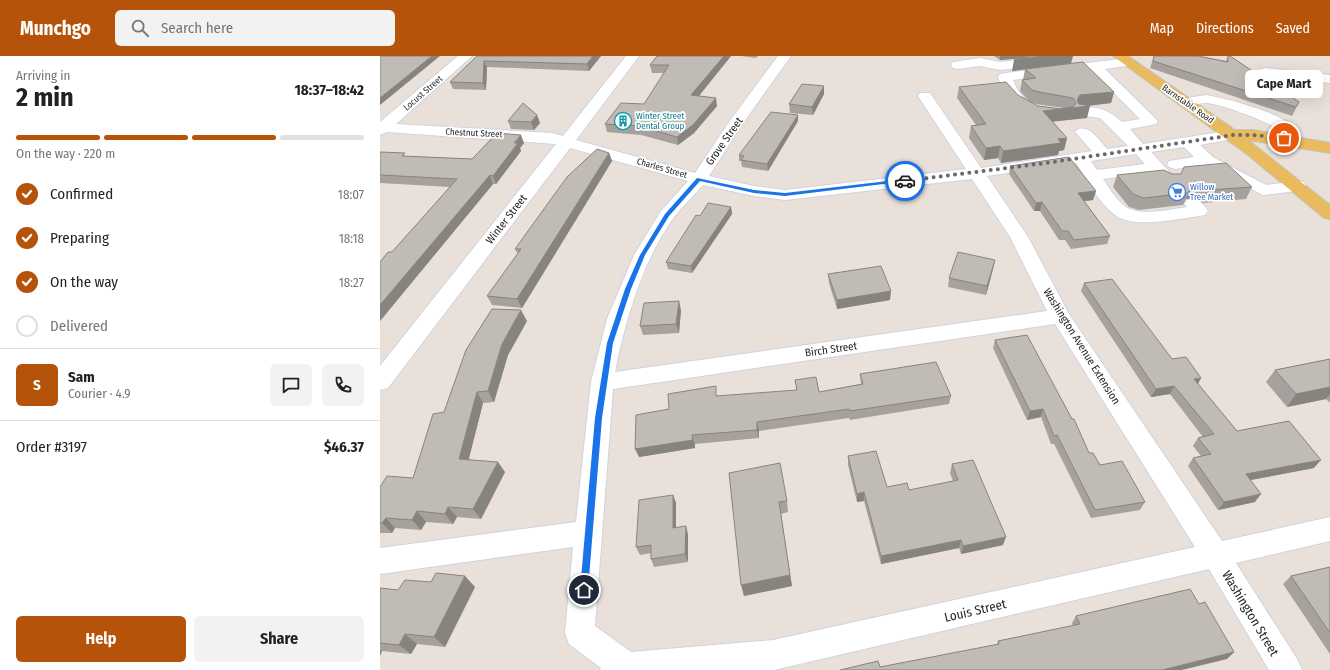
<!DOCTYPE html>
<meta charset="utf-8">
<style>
body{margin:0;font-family:"Fira Sans Condensed",sans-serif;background:#f2f2f2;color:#222;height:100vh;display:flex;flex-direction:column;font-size:15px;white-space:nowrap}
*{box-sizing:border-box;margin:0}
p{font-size:13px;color:#767676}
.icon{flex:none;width:22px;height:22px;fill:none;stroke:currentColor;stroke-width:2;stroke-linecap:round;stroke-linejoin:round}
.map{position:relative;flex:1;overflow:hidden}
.panel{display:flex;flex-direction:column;background:#fff;width:380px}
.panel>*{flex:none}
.pin{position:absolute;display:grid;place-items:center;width:34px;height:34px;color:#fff;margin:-17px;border:2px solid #fff;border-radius:50%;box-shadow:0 1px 4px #0007}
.courier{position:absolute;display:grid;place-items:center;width:40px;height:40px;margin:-20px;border:3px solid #1a73e8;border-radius:50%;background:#fff;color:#222;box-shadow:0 1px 5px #0007}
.bubble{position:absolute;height:28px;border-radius:6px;background:#fff;box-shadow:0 4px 16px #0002;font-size:13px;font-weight:700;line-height:28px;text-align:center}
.headline em{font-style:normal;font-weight:700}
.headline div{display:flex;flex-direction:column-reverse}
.headline{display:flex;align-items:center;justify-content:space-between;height:68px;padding:0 16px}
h1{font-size:26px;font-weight:700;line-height:30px}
.bar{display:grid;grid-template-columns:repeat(4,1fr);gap:6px 4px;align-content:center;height:48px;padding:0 16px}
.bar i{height:5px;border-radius:3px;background:#e0e0e0}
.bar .on{background:#b45309}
.bar p{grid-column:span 4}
.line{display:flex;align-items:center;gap:10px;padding:0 16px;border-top:1px solid #e0e0e0}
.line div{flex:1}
.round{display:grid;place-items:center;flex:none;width:42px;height:42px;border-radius:6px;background:#f2f2f2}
ol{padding:0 16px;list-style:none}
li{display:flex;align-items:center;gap:12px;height:44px}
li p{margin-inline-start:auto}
li .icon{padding:4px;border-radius:50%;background:#b45309;color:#fff;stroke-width:4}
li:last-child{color:#767676}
li i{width:22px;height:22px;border:2px solid #e0e0e0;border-radius:50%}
.action{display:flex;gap:8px;margin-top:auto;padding:8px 16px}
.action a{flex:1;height:46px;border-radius:6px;background:#b45309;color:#fff;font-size:16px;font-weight:700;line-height:46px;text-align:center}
.action a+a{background:#f2f2f2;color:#222}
header{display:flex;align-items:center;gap:24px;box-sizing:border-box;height:56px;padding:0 20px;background:#b45309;color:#fff}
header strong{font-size:19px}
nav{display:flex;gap:22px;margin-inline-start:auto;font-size:14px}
.search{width:280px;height:36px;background:#f2f2f2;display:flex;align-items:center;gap:10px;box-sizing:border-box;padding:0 14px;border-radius:6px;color:#767676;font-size:15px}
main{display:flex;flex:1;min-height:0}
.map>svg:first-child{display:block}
</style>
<header>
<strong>Munchgo</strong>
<div class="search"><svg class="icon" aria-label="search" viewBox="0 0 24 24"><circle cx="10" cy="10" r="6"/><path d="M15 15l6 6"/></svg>Search here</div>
<nav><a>Map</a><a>Directions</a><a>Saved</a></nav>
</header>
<main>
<section class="panel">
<div class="headline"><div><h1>2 min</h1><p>Arriving in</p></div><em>18:37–18:42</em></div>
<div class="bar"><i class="on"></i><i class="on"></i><i class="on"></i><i></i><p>On the way · 220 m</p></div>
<ol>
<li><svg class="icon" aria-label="check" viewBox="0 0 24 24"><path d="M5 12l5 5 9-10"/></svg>Confirmed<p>18:07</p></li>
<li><svg class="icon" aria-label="check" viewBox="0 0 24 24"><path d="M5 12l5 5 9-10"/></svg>Preparing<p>18:18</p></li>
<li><svg class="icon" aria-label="check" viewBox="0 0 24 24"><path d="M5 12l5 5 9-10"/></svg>On the way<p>18:27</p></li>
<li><i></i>Delivered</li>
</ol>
<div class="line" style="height:72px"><b class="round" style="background:#b45309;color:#fff">S</b><div><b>Sam</b><p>Courier · 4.9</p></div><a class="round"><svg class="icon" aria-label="chat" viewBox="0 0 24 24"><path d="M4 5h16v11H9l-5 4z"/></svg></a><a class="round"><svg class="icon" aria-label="phone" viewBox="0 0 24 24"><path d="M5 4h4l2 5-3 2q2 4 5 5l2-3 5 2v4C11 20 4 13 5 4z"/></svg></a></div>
<div class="line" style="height:52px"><div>Order #3197</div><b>$46.37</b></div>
<div class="action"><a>Help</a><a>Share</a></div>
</section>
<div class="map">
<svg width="950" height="614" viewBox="0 0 950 614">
<rect width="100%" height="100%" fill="#e9e1d9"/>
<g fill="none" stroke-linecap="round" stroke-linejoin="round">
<g stroke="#ced3e0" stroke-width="2">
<g id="minor">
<path d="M78 0H92L16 68 172 77 183 80 246 0H259L196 84 315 117 349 66 398 0H411L361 70 329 120 374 130 405 134 586 113 538 40 540 37H550L601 112 712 95 695 76 698 73C711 70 719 84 727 93L748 90 720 62 697 59 695 56 697 53C716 48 728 54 742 66L760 63 711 14 633 24 638 35 650 49 648 52 643 53C630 50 621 33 618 21L620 18 625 17 748 2 753 3 755 6 753 9 725 13 778 65 776 68 750 73 763 88 853 74 858 76 861 79 858 82 820 89 833 101 886 129 918 125 924 126 926 130 924 134 883 139 825 109 795 113 789 111 787 108 789 105 814 101 804 91 771 96 798 125 796 129C784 131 780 124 773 116L723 123C730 133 740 151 753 154 769 159 791 153 807 151L804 148 807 144C818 142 822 146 828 155L825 159 819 160C797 163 754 173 735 159 718 146 707 124 696 107L607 120 648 181 689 258 842 485 950 461V485L856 507 917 603 922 614H889L829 513 394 614H220L221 612 189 588 185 577 193 491 0 518V492L196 466 211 326 227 263 254 199 281 155 308 125 190 92 8 332 0 334V310L176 88 7 76 0 79V66ZM756 98 765 108 717 114 711 105ZM592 123 630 181 667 255 235 316C245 264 263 204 294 161 303 150 314 139 323 129L374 140 405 144ZM675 268 815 491 393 584 251 596 215 570 233 333Z"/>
<path d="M600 2 620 6 646 3 653 7 646 11 620 14 600 10 578 13 573 12 571 9 573 6Z"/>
<path d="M885 12 950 19V27L880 19 878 16 880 13Z"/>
<path d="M826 39C848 43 900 56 915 72 917 76 918 80 919 84L916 87H906C903 84 903 79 901 76 894 67 838 47 826 47 817 47 810 51 801 49L799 46 801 43Z"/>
</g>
</g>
<g stroke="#c3c3c3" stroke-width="2">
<path id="major" d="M733 0H748L855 74H873L950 87V97L868 84 950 149V163L944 162 868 99Z"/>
</g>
<use href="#minor" fill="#fff" fill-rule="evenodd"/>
<use href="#major" fill="#e9bb5e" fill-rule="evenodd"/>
</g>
<g fill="#a6a19d" fill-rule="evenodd">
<path d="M97 0H221L209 15 107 11 106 34 73 33 70 26Z"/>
<path d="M277 0H351L319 40 337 50 314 77 298 89 261 79 227 76 225 68 264 48 284 17H272L270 9Z"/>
<path d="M361 0H378L376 2Z"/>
<path d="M614 0H693L691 7 734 36 731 47 707 50V62L672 65 687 82 684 94 679 95 678 99 621 107 618 102 604 104 589 82 591 70 596 69 577 42 579 31 638 39 649 45 640 35 642 24H643L645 13 632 15 646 2 620 4ZM649 45 656 48 683 52 681 53 658 50Z"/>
<path d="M774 0H818L846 5 848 0H850L919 46 912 60 770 12Z"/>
<path d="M444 30V38L433 59 410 57 409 48Z"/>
<path d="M157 59 160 67 154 74 131 73 128 65Z"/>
<path d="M418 59V65L388 115 362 111 361 105H359V99Z"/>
<path d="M144 87 140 92 141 95 116 128H113L0 265V206L12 196 70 131 0 127V96L27 100 92 103Z"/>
<path d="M229 97 232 105 142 252 112 249 107 240 138 198 135 193Z"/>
<path d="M630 110 716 135 713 144 704 145 730 180 727 188 691 193 685 184H679L660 155H654L629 118Z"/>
<path d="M792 118 872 131 866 143 823 147 818 143 811 142 806 143 803 149 759 154 749 151 733 131 737 119Z"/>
<path d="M351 151 352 158 312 217 288 213 286 206 320 160Z"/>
<path d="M613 213 606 239 568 231 569 222Z"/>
<path d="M448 218 510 244 457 253 449 227Z"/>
<path d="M704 227 792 303 818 328 857 375 934 412 871 424 875 446 838 454 808 410 813 402 821 400 813 390 818 382 823 381 790 338 771 341 701 235Z"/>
<path d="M301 254 299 277 263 279 260 270Z"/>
<path d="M147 265 128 299 114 346 103 347 89 403 125 416 101 463 77 461 73 468 46 466 41 474 15 472 12 477H0V431L33 422 64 356Z"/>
<path d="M615 284 709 397 720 409 765 446 760 454 711 462 674 388H671L661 361 647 364 613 292Z"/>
<path d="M950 303V347L946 343 907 351 886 326 895 314Z"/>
<path d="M480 318 571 340 569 348 470 364 469 362 379 375V382L315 388V392L259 401 289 353 417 334 415 324 439 336 481 328Z"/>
<path d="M468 400 507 431 529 434 573 425 570 417 572 408 623 489 581 498 579 492 501 508 484 445 477 446 468 409Z"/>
<path d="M349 417 407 445 408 456 401 458 412 530 364 540Z"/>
<path d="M293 439 296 447V472L308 478V506L274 511 271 503V497L260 499 256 491Z"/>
<path d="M950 511V598L903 528 911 520Z"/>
<path d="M95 531 65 591 37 588 31 598 2 595 0 600V532L18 534Z"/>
<path d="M819 548 854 596 847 603 617 589 618 585 693 570 692 567 696 560Z"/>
</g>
<g fill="#87837f">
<path d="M52 0H60L0 49V42Z"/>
<path d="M213 0H221L209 15 207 8Z"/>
<path d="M344 0H351L313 47 311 39Z"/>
<path d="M620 0H646V2L620 4Z"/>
<path d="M664 0H693L691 7 632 15 634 4Z"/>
<path d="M104 5 107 11 106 34 103 27Z"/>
<path d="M444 30V38L433 59 432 51Z"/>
<path d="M734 36 731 47 697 51 710 50 707 62 661 67 663 55 695 52 697 44 700 39Z"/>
<path d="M336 42 337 50 314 77 298 89 297 81Z"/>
<path d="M157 59 160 67 154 74 151 66Z"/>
<path d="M418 59V65L388 115 387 108Z"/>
<path d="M141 79 144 87 140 92 141 95 116 128 113 120 134 87Z"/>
<path d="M687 82 684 94 679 95 678 99 621 107 623 95 678 83Z"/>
<path d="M620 90 618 102 604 104 606 92Z"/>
<path d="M229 97 232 105 142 252 137 243Z"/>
<path d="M110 119 113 128 0 265V249Z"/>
<path d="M816 130 811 142 806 143 811 131Z"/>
<path d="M716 135 713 144 696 146 698 137Z"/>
<path d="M662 146 660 155H654L656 147Z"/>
<path d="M351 151 352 158 312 217 311 210Z"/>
<path d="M615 204 613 213 606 239 607 230Z"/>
<path d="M511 235 510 244 457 253V244Z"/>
<path d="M299 245 301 254 299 277 296 268Z"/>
<path d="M141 254 147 265 128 299 114 346 108 335 122 288Z"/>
<path d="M821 322 817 330 814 323Z"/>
<path d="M794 330 790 338 771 341 776 333Z"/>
<path d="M950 331V338L946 343 907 351 916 338Z"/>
<path d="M97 336 103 347 86 413 79 403Z"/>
<path d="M663 353 661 361 647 364 650 355Z"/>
<path d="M377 366 379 375V382L377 374Z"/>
<path d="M312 379 315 388V392L259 401 255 393Z"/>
<path d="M941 404 934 412 860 426 866 418Z"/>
<path d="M118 406 125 416 101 463 93 453Z"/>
<path d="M484 436V445L477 446V438Z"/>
<path d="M881 438 875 446 838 454 844 446Z"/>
<path d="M293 439 296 447V480L293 472Z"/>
<path d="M68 451 77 461 73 468 65 458Z"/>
<path d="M37 455 46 466 41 474 32 464Z"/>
<path d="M6 462 15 472 12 477 2 467Z"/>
<path d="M306 470 308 478V506L305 498Z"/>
<path d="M626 481 623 489 581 498 583 490Z"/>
<path d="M581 484 579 492 501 508V500Z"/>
<path d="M410 519 412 530 364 540 361 529Z"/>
<path d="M85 520 95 531 65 591 54 581Z"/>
<path d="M25 578 37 588 31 598 19 589Z"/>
<path d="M0 594 2 595 0 600Z"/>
<path d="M854 596 847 603 802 614H782Z"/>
</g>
<g fill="#c1bbb6" stroke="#87837f">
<path d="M0 0H52L0 42Z"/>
<path d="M97 0H213L207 8 104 5 103 27 70 26Z"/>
<path d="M277 0H344L311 39 336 42 313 69 297 81 259 70 225 68 241 47 264 48 289 9H270Z"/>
<path d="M650 0H664L634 4 649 1Z"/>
<path d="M774 0H818L848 6V0H850L919 46 916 51 773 5Z"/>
<path d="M703 6 734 36 700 39 697 44 699 48 710 50 663 55 687 82 678 83 681 87 623 95 620 90 606 92 591 70 606 68 579 31 626 26 638 39 658 50 681 53 693 51 696 47 693 42 659 36 652 34 642 24 656 22 645 13Z"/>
<path d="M422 28 444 30 432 51 409 48Z"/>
<path d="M143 47 157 59 151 66 128 65Z"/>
<path d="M391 56 418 59 387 108 361 104 364 100 359 99Z"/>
<path d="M117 77 141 79 134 87H138L113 120 110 119 0 249V206L8 196H12L77 123 0 119V96L25 97 22 100 92 103Z"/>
<path d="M217 93 229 97 137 243 107 240 141 193H135L187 121Z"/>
<path d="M689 101 716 135 698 137 730 180 694 184 688 175H682L662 146 656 147 630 110Z"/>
<path d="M846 107 872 131 829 134 823 131 816 130 811 131 808 137 764 142 753 138 737 119 784 114 792 118H801L804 111Z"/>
<path d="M328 147 351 151 311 210 286 206 316 159 320 160Z"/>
<path d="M578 196 615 204 607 230 569 222Z"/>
<path d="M501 210 511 235 457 244 448 218Z"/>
<path d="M732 223 792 303 806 301 821 322 814 323 857 375 909 365 941 404 866 418 881 438 844 446 813 402 831 398 818 382 834 378 794 330 776 333 704 227Z"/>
<path d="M299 245 296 268 260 270 264 247Z"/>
<path d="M112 253 141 254 122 288 108 335 97 336 79 403 118 406 93 453 68 451 65 458 37 455 32 464 6 462 2 467H0V431L7 420 33 422 53 358 64 356 86 294Z"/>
<path d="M647 279 692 363H694L709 397H713L720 409 742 405 765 446 715 454 677 379 674 380 663 353 650 355 615 284Z"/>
<path d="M950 303V331L916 338 895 314Z"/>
<path d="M556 306 571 340 470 355 469 353 377 366V374L312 379 313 384 255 393 256 359 289 353 288 338 336 330V340L417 334 415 324 436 321 439 336 483 328 480 318Z"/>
<path d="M496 395 507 431 527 427 529 434 578 424 572 408 593 404 626 481 583 490 581 484 501 500 484 436 477 438 468 400Z"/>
<path d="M400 407 407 445 399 446 410 519 361 529 349 417Z"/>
<path d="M293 439V472L306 470 305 498 271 503V489L256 491 259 444Z"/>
<path d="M950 511V577L911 520Z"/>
<path d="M56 517 85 520 54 581 25 578 19 589 0 587V532L18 534 25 524 51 526Z"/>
<path d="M810 533 819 548 825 546 854 596 782 614H460L498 605 500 611 619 588 618 585 700 568 696 560Z"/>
</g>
<path fill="#1a73e8" d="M317 122 374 134 405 137 525 123 528 125 405 140 374 137 320 125 289 160 265 199 251 233 233 287 222 362 208 534 204 539 200 534 215 362 227 287 245 233 260 199 285 158Z"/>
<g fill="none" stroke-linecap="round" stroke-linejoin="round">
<path stroke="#6b6865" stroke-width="4" stroke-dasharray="0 7.2" d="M525 125 666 107 853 79H873L904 82"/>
</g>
<defs>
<g id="building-ring" transform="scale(0.9)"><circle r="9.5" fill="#fff" stroke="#0f9aa8" stroke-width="1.5"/><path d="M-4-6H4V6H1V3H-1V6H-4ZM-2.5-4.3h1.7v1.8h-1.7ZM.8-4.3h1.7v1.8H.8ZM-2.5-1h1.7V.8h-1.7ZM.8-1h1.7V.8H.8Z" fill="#0f9aa8"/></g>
<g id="supermarket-ring" transform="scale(0.9)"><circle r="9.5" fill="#fff" stroke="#3f7fe0" stroke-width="1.5"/><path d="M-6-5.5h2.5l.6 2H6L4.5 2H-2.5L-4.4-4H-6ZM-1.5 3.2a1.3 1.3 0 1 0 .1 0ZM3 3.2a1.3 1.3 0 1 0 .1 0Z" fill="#3f7fe0"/></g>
</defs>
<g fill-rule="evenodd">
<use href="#building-ring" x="243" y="65"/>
<use href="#supermarket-ring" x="797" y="136"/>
</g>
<g text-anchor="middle" stroke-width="3.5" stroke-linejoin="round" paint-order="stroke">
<g font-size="9" fill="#272727" stroke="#fff">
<text transform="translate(43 37) rotate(-41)" y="3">Locust Street</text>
<text transform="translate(808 48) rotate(35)" y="3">Barnstable Road</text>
<text transform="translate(94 77) rotate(3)" y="3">Chestnut Street</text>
<text transform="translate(282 112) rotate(16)" y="3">Charles Street</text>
</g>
<g font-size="9" fill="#0d838f" stroke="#fff" text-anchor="start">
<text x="256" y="63">Winter Street<tspan x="256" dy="10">Dental Group</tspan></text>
</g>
<g font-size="9" fill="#366cbe" stroke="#fff" text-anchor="start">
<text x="810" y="134">Willow<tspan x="810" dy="10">Tree Market</tspan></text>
</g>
<g font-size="11" fill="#272727" stroke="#fff">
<text transform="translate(344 85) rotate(-55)" y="4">Grove Street</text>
<text transform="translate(126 163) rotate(-52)" y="4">Winter Street</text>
<text transform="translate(702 290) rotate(58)" y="4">Washington Avenue Extension</text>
<text transform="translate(451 293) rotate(-8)" y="4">Birch Street</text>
</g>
<g font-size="13" fill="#272727" stroke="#fff">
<text transform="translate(595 554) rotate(-13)" y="5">Louis Street</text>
<text transform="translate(871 557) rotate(59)" y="5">Washington Street</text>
</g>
</g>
</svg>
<div class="pin" style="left:904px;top:82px;background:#ea580c"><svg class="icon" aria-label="bag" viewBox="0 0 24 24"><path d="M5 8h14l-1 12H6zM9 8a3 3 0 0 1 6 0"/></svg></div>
<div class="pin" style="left:204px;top:534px;background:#1f2937"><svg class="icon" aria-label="home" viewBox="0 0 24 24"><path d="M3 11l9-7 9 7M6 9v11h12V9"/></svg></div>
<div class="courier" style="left:525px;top:125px"><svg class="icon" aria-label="car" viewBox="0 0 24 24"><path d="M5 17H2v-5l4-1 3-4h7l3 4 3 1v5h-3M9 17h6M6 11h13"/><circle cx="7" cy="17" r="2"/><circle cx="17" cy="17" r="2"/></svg></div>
<div class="bubble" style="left:865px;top:14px;width:78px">Cape Mart</div>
</div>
</main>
